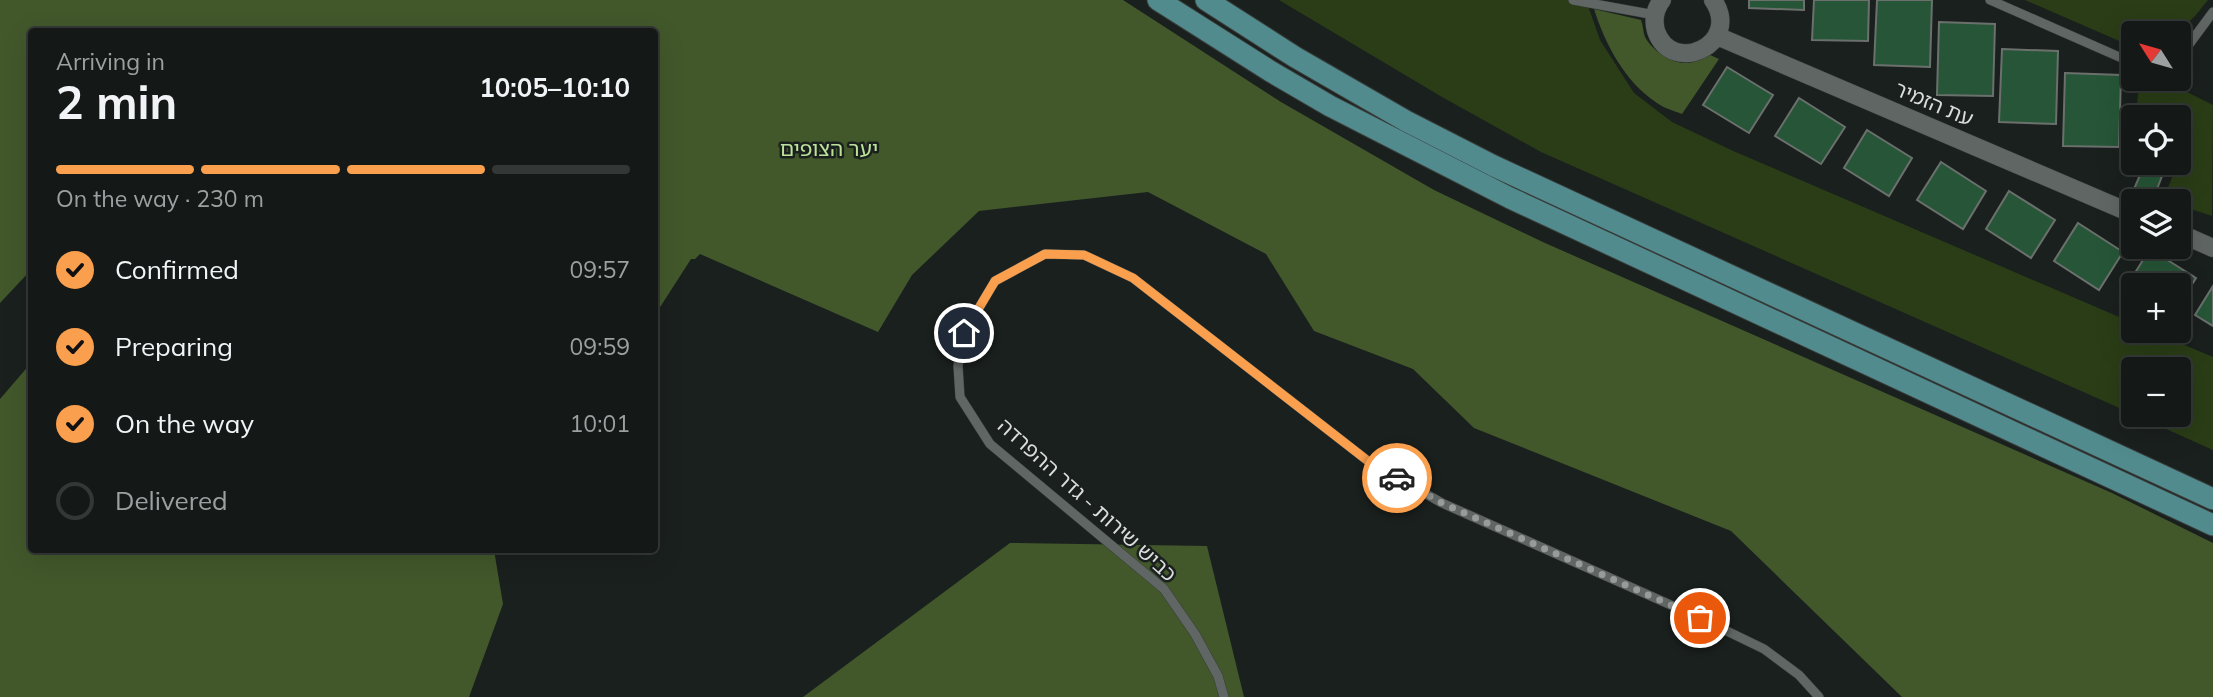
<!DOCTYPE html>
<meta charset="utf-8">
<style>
body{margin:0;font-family:Mulish,"Noto Sans Hebrew",sans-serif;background:#1d211f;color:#f1f3f6;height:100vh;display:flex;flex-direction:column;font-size:26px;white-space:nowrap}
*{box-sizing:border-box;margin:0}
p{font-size:23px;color:#9da0a1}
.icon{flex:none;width:38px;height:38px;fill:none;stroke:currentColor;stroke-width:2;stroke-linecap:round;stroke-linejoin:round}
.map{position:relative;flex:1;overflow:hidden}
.panel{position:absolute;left:28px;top:28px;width:630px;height:525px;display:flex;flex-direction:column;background:#141816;border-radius:7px;box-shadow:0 7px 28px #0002,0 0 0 2px #333735}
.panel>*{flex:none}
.needle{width:46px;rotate:307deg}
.controls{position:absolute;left:2121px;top:21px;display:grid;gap:14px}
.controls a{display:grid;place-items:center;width:70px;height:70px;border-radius:7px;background:#141816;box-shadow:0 7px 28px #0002,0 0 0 2px #333735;font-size:35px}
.pin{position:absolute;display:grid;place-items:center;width:60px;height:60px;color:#fff;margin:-30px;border:4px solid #fff;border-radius:50%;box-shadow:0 2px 7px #0007}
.courier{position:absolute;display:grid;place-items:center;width:70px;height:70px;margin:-35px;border:5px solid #f99f4d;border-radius:50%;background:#fff;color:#222;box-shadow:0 2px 9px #0007}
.overview em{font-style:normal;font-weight:700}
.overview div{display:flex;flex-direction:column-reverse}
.overview{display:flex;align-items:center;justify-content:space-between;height:119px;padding:0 28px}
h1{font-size:46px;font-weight:700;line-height:52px}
.bar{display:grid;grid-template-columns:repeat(4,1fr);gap:10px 7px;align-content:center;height:84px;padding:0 28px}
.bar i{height:9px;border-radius:5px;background:#333735}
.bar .on{background:#f99f4d}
.bar p{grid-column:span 4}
ol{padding:0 28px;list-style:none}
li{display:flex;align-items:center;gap:21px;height:77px}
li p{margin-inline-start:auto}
li .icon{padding:7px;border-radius:50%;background:#f99f4d;color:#111;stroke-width:4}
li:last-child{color:#9da0a1}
li i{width:38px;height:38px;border:4px solid #333735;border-radius:50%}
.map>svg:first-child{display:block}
</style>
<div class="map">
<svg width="2213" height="697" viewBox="0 0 2213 697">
<rect width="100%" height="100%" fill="#1a201e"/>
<g fill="#2a3d16">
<path d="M1279 0H1586L1600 40 1634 93 1672 122 1731 150 2133 323V331H2151L2213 357V450L2135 415H2179V369H2133V414L1541 152 1442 97Z"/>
<path d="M2025 0H2208L2195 16 2177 33H2133V47Z"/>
<path d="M2139 83 2181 89 2213 105 2212 216 2179 205V201L2163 199 2174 173 2153 163H2179V117H2136Z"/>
</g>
<g fill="#42582b">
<path d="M0 0H1123L1281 102 1434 190 1545 243 2112 493 2213 543V697H1902L1731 531 1474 428 1413 369 1314 331 1266 254 1148 192 979 211 912 275 878 332 700 254 695 259H691L655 315 654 32H32L31 270 0 303Z"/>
<path d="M1594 9 1641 20C1643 25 1643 32 1645 37 1653 52 1676 67 1693 62 1698 60 1704 56 1708 54L1719 59 1682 114C1674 111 1664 108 1657 103 1625 82 1605 44 1594 9Z"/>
<path d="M31 363 32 550H494L503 604 469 697H0V399Z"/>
<path d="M1010 543 1207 546 1244 697H803Z"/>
</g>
<g fill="#265637" stroke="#6b706d" stroke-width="2">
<path d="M1749 0H1804V10L1749 8Z"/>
<path d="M1814 0H1869L1868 41 1812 40Z"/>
<path d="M1877 0H1932L1930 67 1874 65Z"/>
<path d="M1939 22 1995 24 1993 96 1937 95Z"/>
<path d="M2002 49 2058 51 2056 124 1999 122Z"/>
<path d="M1727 67 1773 95 1749 133 1703 105Z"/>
<path d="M2065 73 2121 75 2119 147 2063 146Z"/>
<path d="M1799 98 1845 127 1821 164 1775 136Z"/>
<path d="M1867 130 1912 158 1889 196 1844 168Z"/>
<path d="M1941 162 1986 191 1963 229 1917 200Z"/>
<path d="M2143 168 2162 176 2154 197 2134 189Z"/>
<path d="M2009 191 2055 220 2031 258 1986 229Z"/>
<path d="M2078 223 2123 252 2099 290 2054 261Z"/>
<path d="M2150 249 2196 278 2179 305V285H2133V291L2126 287Z"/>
<path d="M2213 286V326L2195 315Z"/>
</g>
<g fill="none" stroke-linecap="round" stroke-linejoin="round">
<g stroke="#383c3b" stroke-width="10">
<g id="lane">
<path d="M1573 0 1655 15"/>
<path d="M1990 0 2133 63"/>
<path d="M2179 58 2213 12"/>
<path d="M1224 697 1218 676 1195 634 1164 589 990 444 960 397 958 366 964 333 995 281 1045 254 1084 255 1133 278 1368 461 1442 503 1700 618 1764 649 1799 675 1819 697"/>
</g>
</g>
<g stroke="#383c3b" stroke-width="19">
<g id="street">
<path d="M1662 0C1655 9 1653 20 1656 31 1672 77 1743 44 1713 0"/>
<path d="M1717 36 2133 214"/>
<path d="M2179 233 2213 248"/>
</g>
</g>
<g stroke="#383c3b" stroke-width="23">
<g id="primary">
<path d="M1158 0 1270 71 1330 106 1510 198 2213 525"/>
<path d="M1206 0 1295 57 1406 121 1494 166 2213 499"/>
</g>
</g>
<use href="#lane" stroke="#606664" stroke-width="9"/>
<use href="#street" stroke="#606664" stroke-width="18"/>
<use href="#primary" stroke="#528b8d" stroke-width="21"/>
</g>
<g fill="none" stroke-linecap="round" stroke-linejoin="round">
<path stroke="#979b9a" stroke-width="7" stroke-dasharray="0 12.6" d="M1397 478 1442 503 1700 618"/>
<path stroke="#f99f4d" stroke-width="9" d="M964 333 995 281 1045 254 1084 255 1133 278 1368 461 1397 478"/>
</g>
<g text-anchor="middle" stroke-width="5" stroke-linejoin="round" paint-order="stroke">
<g font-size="21" fill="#dadddc" stroke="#1a201e">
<text transform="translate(1934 104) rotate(23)" y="7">עת הזמיר</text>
<text transform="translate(1087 500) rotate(42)" y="7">כביש שירות - גדר ההפרדה</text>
</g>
<g font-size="21" fill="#bce199" stroke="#1a201e">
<text x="829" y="156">יער הצופים</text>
</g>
</g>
</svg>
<div class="controls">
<a><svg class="needle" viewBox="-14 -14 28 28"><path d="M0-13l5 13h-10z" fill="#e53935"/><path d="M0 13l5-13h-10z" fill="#9da0a1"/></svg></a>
<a><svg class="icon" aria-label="locate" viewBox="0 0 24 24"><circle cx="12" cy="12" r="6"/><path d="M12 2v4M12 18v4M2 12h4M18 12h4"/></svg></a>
<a><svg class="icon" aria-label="layers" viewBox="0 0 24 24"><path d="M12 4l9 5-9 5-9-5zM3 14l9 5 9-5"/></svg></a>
<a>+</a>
<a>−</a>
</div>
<div class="pin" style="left:1700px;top:618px;background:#ea580c"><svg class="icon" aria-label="bag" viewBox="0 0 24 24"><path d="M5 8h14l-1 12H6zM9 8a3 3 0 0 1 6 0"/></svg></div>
<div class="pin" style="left:964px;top:333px;background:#1f2937"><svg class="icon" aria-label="home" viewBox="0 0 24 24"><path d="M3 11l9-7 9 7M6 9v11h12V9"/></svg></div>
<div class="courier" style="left:1397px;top:478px"><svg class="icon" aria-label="car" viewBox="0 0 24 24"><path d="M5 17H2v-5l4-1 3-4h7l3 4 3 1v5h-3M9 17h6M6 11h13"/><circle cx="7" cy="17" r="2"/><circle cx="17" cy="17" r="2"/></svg></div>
<section class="panel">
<div class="overview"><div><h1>2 min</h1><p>Arriving in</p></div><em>10:05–10:10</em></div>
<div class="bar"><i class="on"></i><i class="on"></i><i class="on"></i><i></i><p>On the way · 230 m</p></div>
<ol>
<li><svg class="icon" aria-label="check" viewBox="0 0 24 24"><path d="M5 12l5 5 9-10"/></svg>Confirmed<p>09:57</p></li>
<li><svg class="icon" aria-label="check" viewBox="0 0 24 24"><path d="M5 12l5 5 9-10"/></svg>Preparing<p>09:59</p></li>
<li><svg class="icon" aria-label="check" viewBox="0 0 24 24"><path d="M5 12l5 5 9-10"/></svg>On the way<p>10:01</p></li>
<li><i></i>Delivered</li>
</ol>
</section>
</div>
